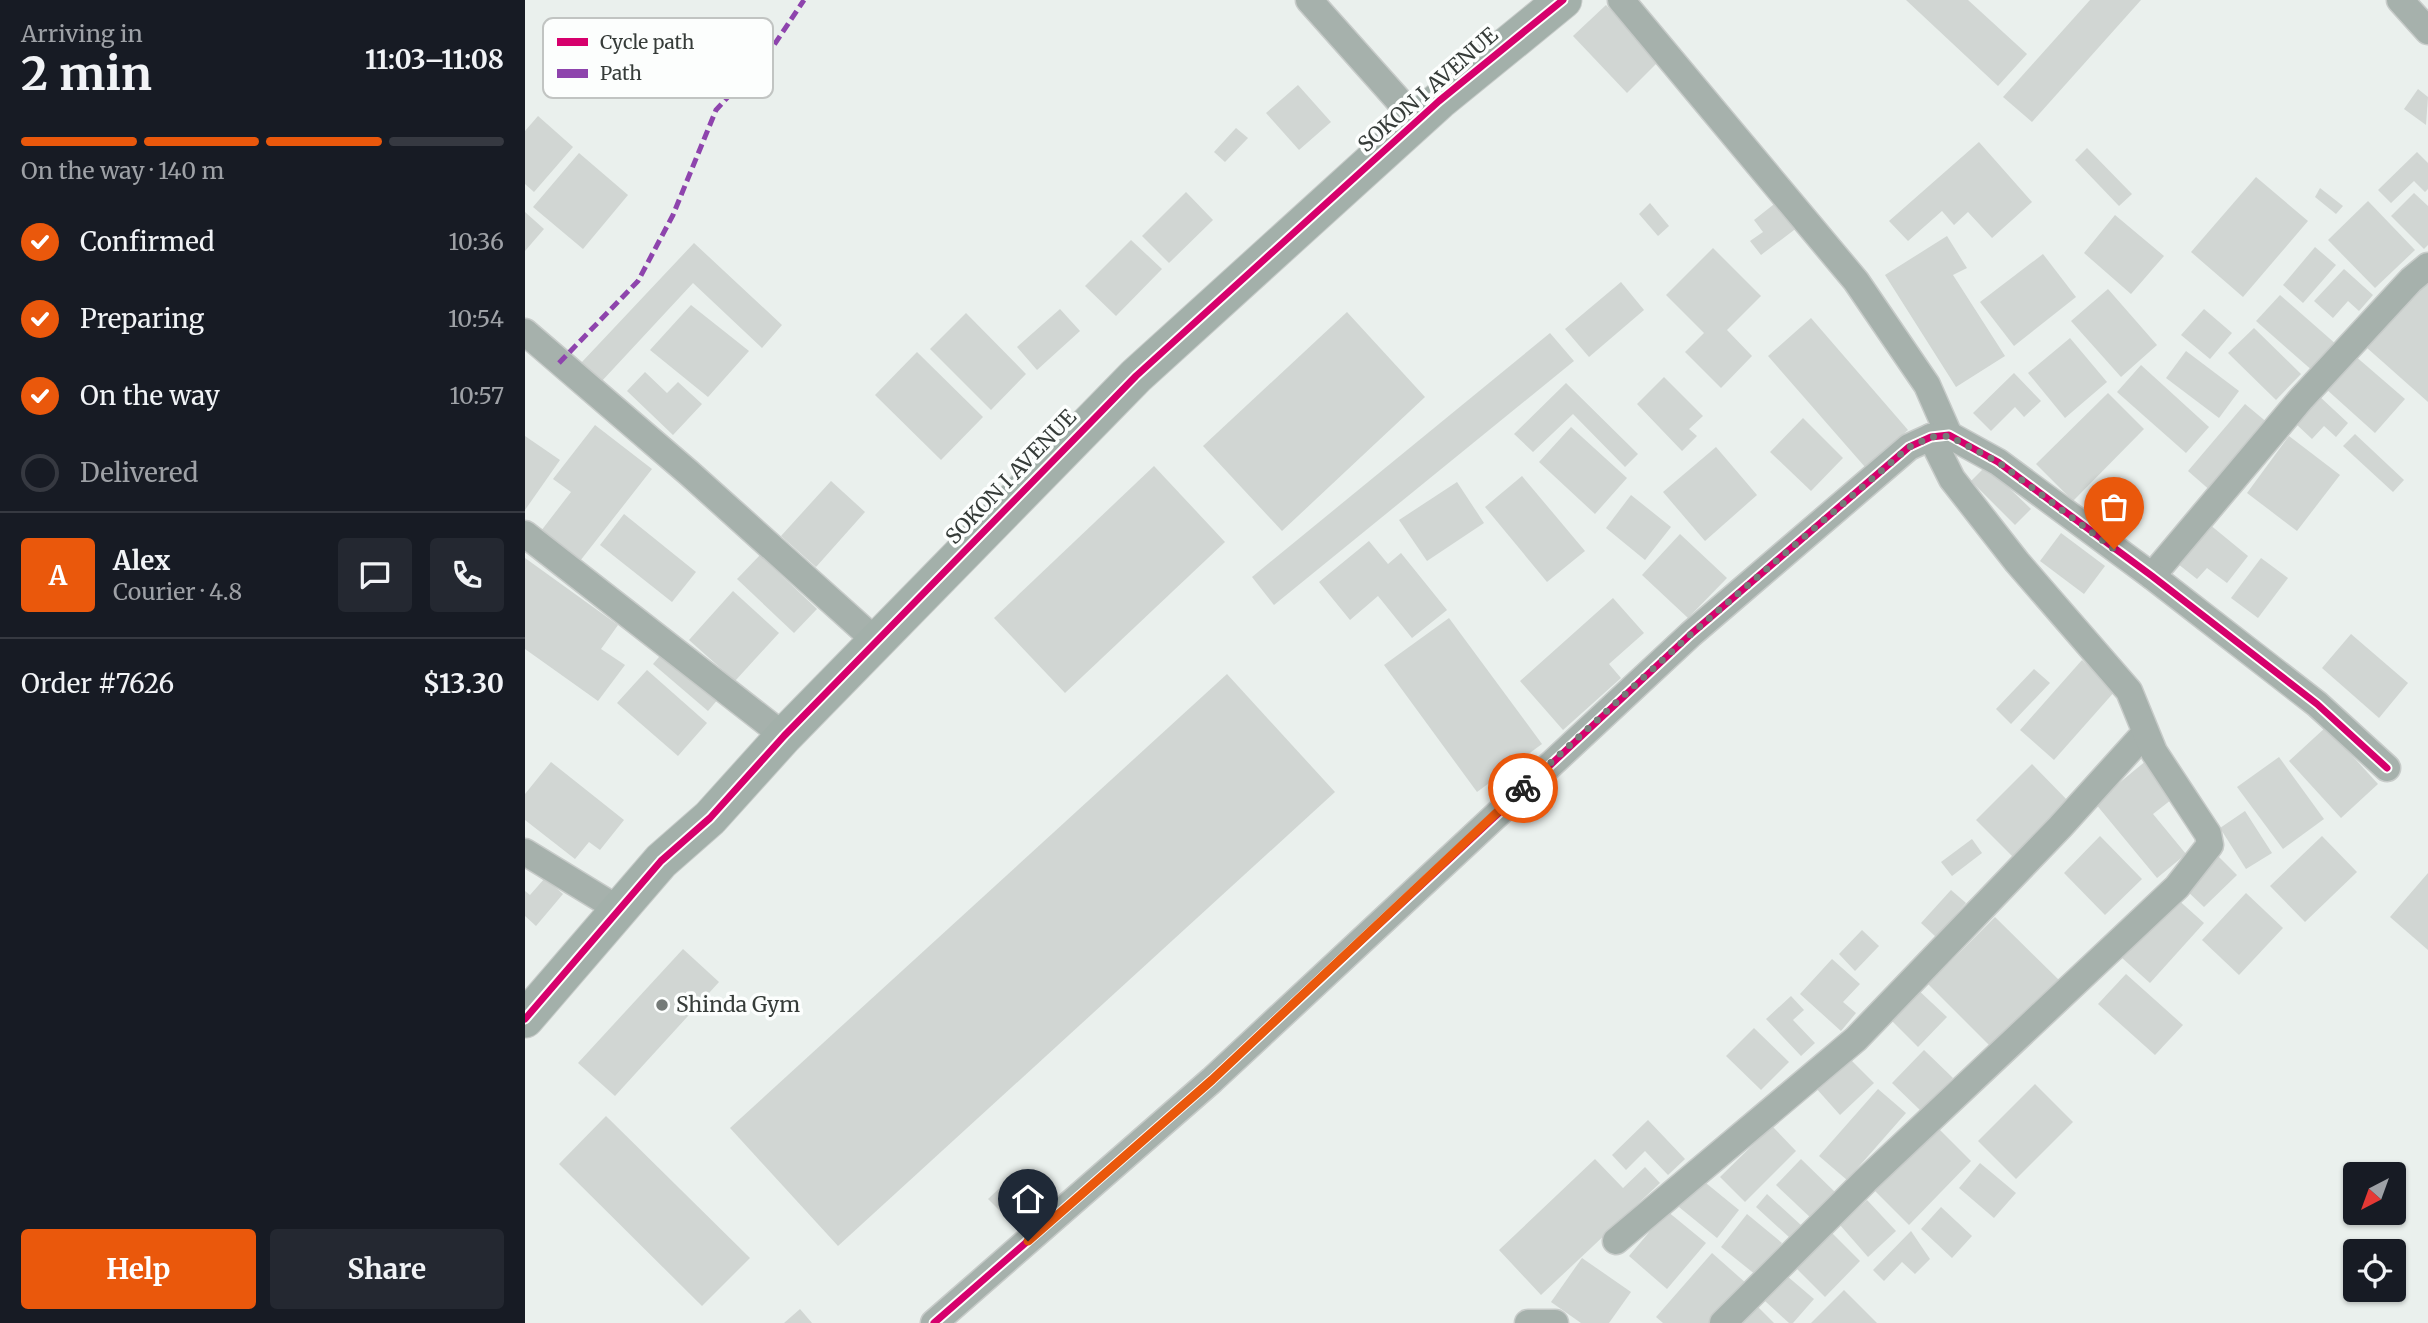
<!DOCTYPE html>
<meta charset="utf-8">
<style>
body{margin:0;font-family:Merriweather,serif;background:#242831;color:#f1f3f6;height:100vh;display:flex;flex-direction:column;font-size:26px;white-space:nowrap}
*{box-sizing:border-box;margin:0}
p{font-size:23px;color:#9ea1a6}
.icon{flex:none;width:38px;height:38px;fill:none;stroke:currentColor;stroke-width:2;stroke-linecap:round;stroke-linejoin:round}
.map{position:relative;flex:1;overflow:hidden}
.side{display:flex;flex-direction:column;background:#171b24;width:525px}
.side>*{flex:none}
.needle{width:46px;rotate:221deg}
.fabs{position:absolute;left:1818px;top:1162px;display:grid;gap:14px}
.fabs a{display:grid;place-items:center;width:63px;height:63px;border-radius:7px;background:#171b24;box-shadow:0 2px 5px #0004;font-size:35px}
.pin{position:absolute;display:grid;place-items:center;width:60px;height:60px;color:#fff;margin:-72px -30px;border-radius:50% 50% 50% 0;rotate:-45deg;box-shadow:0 0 7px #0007}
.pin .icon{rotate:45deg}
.courier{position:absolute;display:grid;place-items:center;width:70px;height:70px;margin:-35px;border:5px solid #ea580c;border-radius:50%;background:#fff;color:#222;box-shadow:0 2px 9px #0007}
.headline em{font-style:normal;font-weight:700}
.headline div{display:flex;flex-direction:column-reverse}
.headline{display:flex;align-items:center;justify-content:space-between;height:119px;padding:0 21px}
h1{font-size:46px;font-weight:700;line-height:52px}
.bar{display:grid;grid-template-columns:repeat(4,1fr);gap:10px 7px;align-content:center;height:84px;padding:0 21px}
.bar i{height:9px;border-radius:5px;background:#363941}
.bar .current{background:#ea580c}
.bar p{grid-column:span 4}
.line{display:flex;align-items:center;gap:18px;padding:0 21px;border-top:2px solid #363941}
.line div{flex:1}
.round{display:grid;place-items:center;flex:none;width:74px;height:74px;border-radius:7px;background:#242831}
ol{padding:0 21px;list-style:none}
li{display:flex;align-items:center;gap:21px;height:77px}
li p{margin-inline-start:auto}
li .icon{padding:7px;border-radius:50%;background:#ea580c;color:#fff;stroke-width:4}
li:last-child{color:#9ea1a6}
li i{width:38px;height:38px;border:4px solid #363941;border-radius:50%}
.primary-button{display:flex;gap:14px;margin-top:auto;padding:14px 21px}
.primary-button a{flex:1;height:80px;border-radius:7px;background:#ea580c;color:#fff;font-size:28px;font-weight:700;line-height:80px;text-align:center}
.primary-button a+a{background:#242831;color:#f1f3f6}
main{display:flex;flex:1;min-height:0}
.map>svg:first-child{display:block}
</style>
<main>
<section class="side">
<div class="headline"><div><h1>2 min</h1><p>Arriving in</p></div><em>11:03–11:08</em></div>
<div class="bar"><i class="current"></i><i class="current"></i><i class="current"></i><i></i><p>On the way · 140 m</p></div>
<ol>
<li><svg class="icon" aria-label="check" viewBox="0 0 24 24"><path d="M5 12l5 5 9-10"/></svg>Confirmed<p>10:36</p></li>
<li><svg class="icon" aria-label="check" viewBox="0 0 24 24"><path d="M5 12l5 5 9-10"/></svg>Preparing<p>10:54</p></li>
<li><svg class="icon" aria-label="check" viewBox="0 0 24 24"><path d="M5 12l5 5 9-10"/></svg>On the way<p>10:57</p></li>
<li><i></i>Delivered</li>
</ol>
<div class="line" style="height:126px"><b class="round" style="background:#ea580c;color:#fff">A</b><div><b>Alex</b><p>Courier · 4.8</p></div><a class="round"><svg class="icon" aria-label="chat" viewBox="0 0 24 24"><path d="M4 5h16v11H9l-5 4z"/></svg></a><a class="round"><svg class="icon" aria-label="phone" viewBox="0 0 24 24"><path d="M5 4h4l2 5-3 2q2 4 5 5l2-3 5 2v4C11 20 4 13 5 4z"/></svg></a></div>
<div class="line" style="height:91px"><div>Order #7626</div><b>$13.30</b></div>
<div class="primary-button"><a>Help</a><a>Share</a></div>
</section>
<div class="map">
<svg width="1903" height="1323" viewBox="0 0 1903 1323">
<rect width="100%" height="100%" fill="#eaf0ed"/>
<g fill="#d1d6d3">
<path d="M1381 0H1443L1502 54 1473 86Z"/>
<path d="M1565 0H1616L1507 122 1478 97Z"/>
<path d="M1081 5 1134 61 1102 93 1048 36Z"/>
<path d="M773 85 806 122 774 150 741 113Z"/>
<path d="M1893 89 1903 97 1901 125 1879 109Z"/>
<path d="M13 116 48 147 9 192 0 184V131Z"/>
<path d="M711 128 723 138 700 162 689 152Z"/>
<path d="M1454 142 1507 202 1467 238 1443 212 1429 225 1417 211 1383 241 1364 221Z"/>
<path d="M1562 148 1607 194 1594 206 1550 160Z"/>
<path d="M1892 152 1903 163V189L1900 192 1889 181 1866 203 1853 190Z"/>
<path d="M54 153 103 195 58 249 8 207Z"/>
<path d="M1731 177 1783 221 1718 297 1666 252Z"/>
<path d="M1795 188 1818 206 1811 214 1790 197Z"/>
<path d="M661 192 688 220 644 263 617 236Z"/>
<path d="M1889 193 1903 206V245L1899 249 1866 216Z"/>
<path d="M1253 201 1273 227 1236 255 1225 241 1238 232 1229 220Z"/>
<path d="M1843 201 1890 250 1850 288 1803 240Z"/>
<path d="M1125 203 1144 226 1133 236 1114 214Z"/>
<path d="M0 212 19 229 0 251Z"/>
<path d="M1590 215 1639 256 1606 294 1559 253Z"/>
<path d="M1422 236 1442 268 1428 275 1480 356 1431 387 1360 275Z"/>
<path d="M606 240 637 269 591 316 560 286Z"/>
<path d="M169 243 257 325 237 348 168 283 76 382 56 363Z"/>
<path d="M1790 247 1811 265 1778 303 1758 285Z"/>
<path d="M1188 248 1236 296 1202 330 1227 356 1196 388 1160 352 1179 333 1141 295Z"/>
<path d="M1518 254 1551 297 1489 346 1455 302Z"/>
<path d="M1819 269 1848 295 1834 311 1823 301 1808 318 1789 301Z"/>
<path d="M1903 278V402L1841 347Z"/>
<path d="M1096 282 1119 310 1064 357 1040 329Z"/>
<path d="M1583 289 1632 345 1596 377 1546 321Z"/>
<path d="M1755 295 1812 345 1789 372 1731 321Z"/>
<path d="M166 305 224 351 183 397 125 350Z"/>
<path d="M535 309 555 331 512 370 492 347Z"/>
<path d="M1679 309 1707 333 1685 359 1656 335Z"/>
<path d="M822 312 900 397 757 531 678 446Z"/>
<path d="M441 313 501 374 466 410 405 349Z"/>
<path d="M1286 318 1383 430 1340 467 1243 356Z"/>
<path d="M1729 328 1776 374 1751 400 1703 353Z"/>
<path d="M1025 333 1049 361 749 605 727 577Z"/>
<path d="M1545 338 1582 382 1540 418 1503 373Z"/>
<path d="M1661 351 1714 391 1694 418 1641 378Z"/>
<path d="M392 352 458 417 416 460 350 395Z"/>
<path d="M1829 355 1880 399 1850 433 1800 388Z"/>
<path d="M1616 365 1684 427 1661 453 1592 392Z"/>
<path d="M120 372 142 393 153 382 177 404 148 435 102 391Z"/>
<path d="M1489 373 1516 401 1499 417 1490 407 1466 431 1448 413Z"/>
<path d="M1139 377 1178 416 1164 429 1172 436 1157 451 1112 404Z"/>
<path d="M1041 383 1113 454 1100 467 1048 414 1008 452 989 434Z"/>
<path d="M1583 393 1619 429 1548 501 1511 464Z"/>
<path d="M1794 396 1823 423 1811 437 1799 426 1787 439 1770 423Z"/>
<path d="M1720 404 1744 424 1687 492 1663 471Z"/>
<path d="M1278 418 1318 458 1286 491 1245 452Z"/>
<path d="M70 425 127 469 55 561 16 531 46 492 28 479Z"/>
<path d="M1046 427 1102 478 1070 514 1014 462Z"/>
<path d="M1830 434 1879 480 1868 492 1818 446Z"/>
<path d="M0 436 35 460 0 510Z"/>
<path d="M1764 436 1815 475 1772 531 1722 493Z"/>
<path d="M1191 447 1232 495 1180 541 1138 492Z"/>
<path d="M629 466 700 542 540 693 469 618Z"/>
<path d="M1461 466 1506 509 1490 525 1446 481Z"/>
<path d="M997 476 1060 551 1022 582 960 507Z"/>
<path d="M306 481 340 512 291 567 256 536Z"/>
<path d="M932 482 959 523 902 561 874 520Z"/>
<path d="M1106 495 1146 527 1120 560 1081 528Z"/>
<path d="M99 514 171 572 147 602 75 545Z"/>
<path d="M1684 524 1723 556 1702 583 1682 568 1672 579 1653 564Z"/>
<path d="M1536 533 1580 566 1559 594 1515 561Z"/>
<path d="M1155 534 1202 578 1163 618 1117 575Z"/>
<path d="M844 541 863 564 876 553 922 610 887 638 853 596 825 620 794 582Z"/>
<path d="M235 555 292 609 269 633 212 579Z"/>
<path d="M0 558 93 625 76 649 100 665 73 701 0 649Z"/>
<path d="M1736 558 1763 578 1733 618 1706 598Z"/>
<path d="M208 591 254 633 210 681 164 640Z"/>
<path d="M1088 598 1119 633 1084 664 1096 678 1038 730 995 681Z"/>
<path d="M924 618 1017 744 952 792 859 665Z"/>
<path d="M1826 634 1883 683 1854 718 1797 668Z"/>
<path d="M139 651 194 698 183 711 128 664Z"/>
<path d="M1557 660 1591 690 1529 760 1495 730Z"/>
<path d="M1509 669 1525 683 1486 724 1471 709Z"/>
<path d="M122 670 182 723 153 756 92 703Z"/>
<path d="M702 674 810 792 313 1246 205 1128Z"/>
<path d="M1801 727 1853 784 1816 818 1764 761Z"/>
<path d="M1754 757 1799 819 1758 849 1712 787Z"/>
<path d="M1622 760 1651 796 1628 814 1661 854 1632 878 1570 803Z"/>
<path d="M26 762 99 820 75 850 64 842 50 859 0 820V794Z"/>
<path d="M1507 764 1546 804 1490 859 1451 820Z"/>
<path d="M1720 811 1747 853 1721 869 1695 828Z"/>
<path d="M1575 836 1617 879 1580 915 1539 873Z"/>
<path d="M1797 836 1832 872 1780 922 1745 886Z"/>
<path d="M1447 839 1457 853 1427 876 1416 862Z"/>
<path d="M1693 856 1712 875 1679 907 1660 889Z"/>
<path d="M1903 873V950L1865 917Z"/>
<path d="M20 878 38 894 11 926 0 916V891L5 895Z"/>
<path d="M1426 890 1441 903 1411 937 1396 923Z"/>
<path d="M1721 893 1758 928 1714 975 1677 940Z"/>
<path d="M1650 897 1679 923 1625 983 1596 957Z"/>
<path d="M1470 917 1534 980 1467 1048 1403 984Z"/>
<path d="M1337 930 1354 946 1330 971 1314 954Z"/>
<path d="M158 949 194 982 90 1096 53 1063Z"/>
<path d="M1307 959 1335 984 1318 1002 1331 1013 1316 1031 1275 994Z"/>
<path d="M1601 974 1658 1025 1630 1055 1573 1004Z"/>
<path d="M1391 988 1422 1017 1393 1047 1363 1017Z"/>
<path d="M1266 996 1279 1010 1268 1020 1290 1043 1276 1056 1241 1019Z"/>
<path d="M1229 1028 1264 1062 1236 1090 1201 1056Z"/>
<path d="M1399 1050 1428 1078 1396 1111 1367 1083Z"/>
<path d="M1322 1056 1349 1083 1315 1115 1290 1087Z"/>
<path d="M1510 1084 1548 1122 1491 1179 1453 1141Z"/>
<path d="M1353 1089 1381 1113 1322 1180 1294 1156Z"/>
<path d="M81 1116 225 1258 177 1306 34 1164Z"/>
<path d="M1123 1120 1160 1159 1143 1175 1120 1151 1101 1170 1087 1155Z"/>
<path d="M1247 1126 1271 1151 1220 1202 1195 1177Z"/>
<path d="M1412 1127 1446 1161 1384 1225 1350 1191Z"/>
<path d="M1070 1159 1098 1188 1120 1167 1135 1183 1016 1295 974 1250Z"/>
<path d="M1276 1159 1312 1194 1288 1220 1251 1185Z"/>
<path d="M1455 1163 1491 1193 1469 1218 1434 1188Z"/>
<path d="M1176 1179 1214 1210 1192 1238 1154 1207Z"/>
<path d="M481 1182 503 1203 485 1221 463 1199Z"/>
<path d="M1242 1194 1277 1226 1265 1238 1231 1207Z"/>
<path d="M1342 1200 1371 1231 1343 1257 1315 1225Z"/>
<path d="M1416 1207 1447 1236 1427 1258 1396 1229Z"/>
<path d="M1142 1211 1181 1243 1142 1289 1104 1256Z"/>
<path d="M1222 1214 1257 1243 1231 1275 1196 1247Z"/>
<path d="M1386 1231 1405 1259 1390 1274 1377 1262 1359 1281 1348 1270Z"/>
<path d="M1306 1232 1335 1261 1300 1297 1271 1268Z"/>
<path d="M1187 1253 1222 1284 1188 1323H1138L1131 1317Z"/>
<path d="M1057 1258 1106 1292 1084 1323H1056L1026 1302Z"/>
<path d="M1262 1276 1289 1299 1268 1323H1264L1240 1301Z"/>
<path d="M1319 1290 1352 1323H1286Z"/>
<path d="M1232 1306 1249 1323H1214Z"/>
<path d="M275 1309 287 1323H259Z"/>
</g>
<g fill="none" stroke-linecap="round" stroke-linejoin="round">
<g stroke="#c7cbc9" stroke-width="29">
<g id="street">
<path d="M784 0 892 121"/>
<path d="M1096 0 1331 281 1402 385 1424 435"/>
<path d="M1875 0 1903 31"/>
<path d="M0 332 164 473 352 642"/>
<path d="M0 534 259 736"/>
<path d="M1627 576 1776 399 1886 280 1903 266"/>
<path d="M0 852 93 909"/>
<path d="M1091 1241 1331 1039 1535 827 1620 733"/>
<path d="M409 1323 687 1080 1166 634 1384 447 1406 437 1424 435 1473 462 1627 576 1792 704 1862 768"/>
<path d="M1003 1323H1030"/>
<path d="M1198 1323 1341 1180 1652 887 1685 845 1683 834 1629 752 1604 691 1492 562 1427 479 1406 437"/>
</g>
</g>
<g stroke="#c7cbc9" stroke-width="39">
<path id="secondary" d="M0 1019 136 861 185 818 259 736 611 376 914 101 1038 0"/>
</g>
<use href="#street" stroke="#a6b1ac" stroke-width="26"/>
<use href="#secondary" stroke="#a3b0aa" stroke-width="37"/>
<path stroke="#8e44ad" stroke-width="5" stroke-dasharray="10 5" stroke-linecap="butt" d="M34 363 113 281 148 215 191 110 245 51 279 0"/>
<g stroke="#fcfefd" stroke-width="11">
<g id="cycleway">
<path d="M0 1019 136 861 185 818 259 736 611 376 914 101 1038 0"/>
<path d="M409 1323 687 1080 1166 634 1384 447 1406 437 1424 435 1473 462 1627 576 1792 704 1862 768"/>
</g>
</g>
<use href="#cycleway" stroke="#d6006c" stroke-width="7"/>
</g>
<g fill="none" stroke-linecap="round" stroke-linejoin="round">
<path stroke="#757b78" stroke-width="7" stroke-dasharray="0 12.6" d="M998 788 1166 634 1384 447 1406 437 1424 436 1473 462 1589 549"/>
<path stroke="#ea580c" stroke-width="9" d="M503 1241 687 1080 998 788"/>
</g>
<circle fill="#757b78" stroke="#fcfefd" stroke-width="2.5" cx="137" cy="1005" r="7"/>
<g text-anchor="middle" stroke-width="7" stroke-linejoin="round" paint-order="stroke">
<g font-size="21" fill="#363c39" stroke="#fcfefd">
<text transform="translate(903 90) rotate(-41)" y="7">SOKON I AVENUE</text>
<text transform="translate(486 477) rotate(-46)" y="7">SOKON I AVENUE</text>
</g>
<g font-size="21" fill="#363c39" stroke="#fcfefd" text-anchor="start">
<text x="151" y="1012">Shinda Gym</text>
</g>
</g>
<rect x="18" y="18" width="230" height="80" rx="10" fill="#fcfefd" stroke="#c1c4c2" stroke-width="2"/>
<rect x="32" y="38" width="31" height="8" fill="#d6006c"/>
<rect x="32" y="69" width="31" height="9" fill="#8e44ad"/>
<g font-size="19" fill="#363c39">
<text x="75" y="49">Cycle path</text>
<text x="75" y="80">Path</text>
</g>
</svg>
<div class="fabs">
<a><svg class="needle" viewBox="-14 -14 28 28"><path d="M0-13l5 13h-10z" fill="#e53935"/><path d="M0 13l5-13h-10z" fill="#9ea1a6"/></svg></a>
<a><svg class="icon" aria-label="locate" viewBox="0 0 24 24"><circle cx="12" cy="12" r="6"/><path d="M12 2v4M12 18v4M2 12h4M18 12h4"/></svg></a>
</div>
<div class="pin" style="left:1589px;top:549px;background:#ea580c"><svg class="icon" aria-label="bag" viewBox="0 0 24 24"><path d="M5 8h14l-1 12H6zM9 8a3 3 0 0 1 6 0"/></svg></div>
<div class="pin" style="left:503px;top:1241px;background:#1f2937"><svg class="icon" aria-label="home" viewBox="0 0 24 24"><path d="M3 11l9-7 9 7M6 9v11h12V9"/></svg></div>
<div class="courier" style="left:998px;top:788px"><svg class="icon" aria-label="bike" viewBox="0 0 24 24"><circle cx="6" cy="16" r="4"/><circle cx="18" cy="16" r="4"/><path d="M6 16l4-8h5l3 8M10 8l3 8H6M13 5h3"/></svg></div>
</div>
</main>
